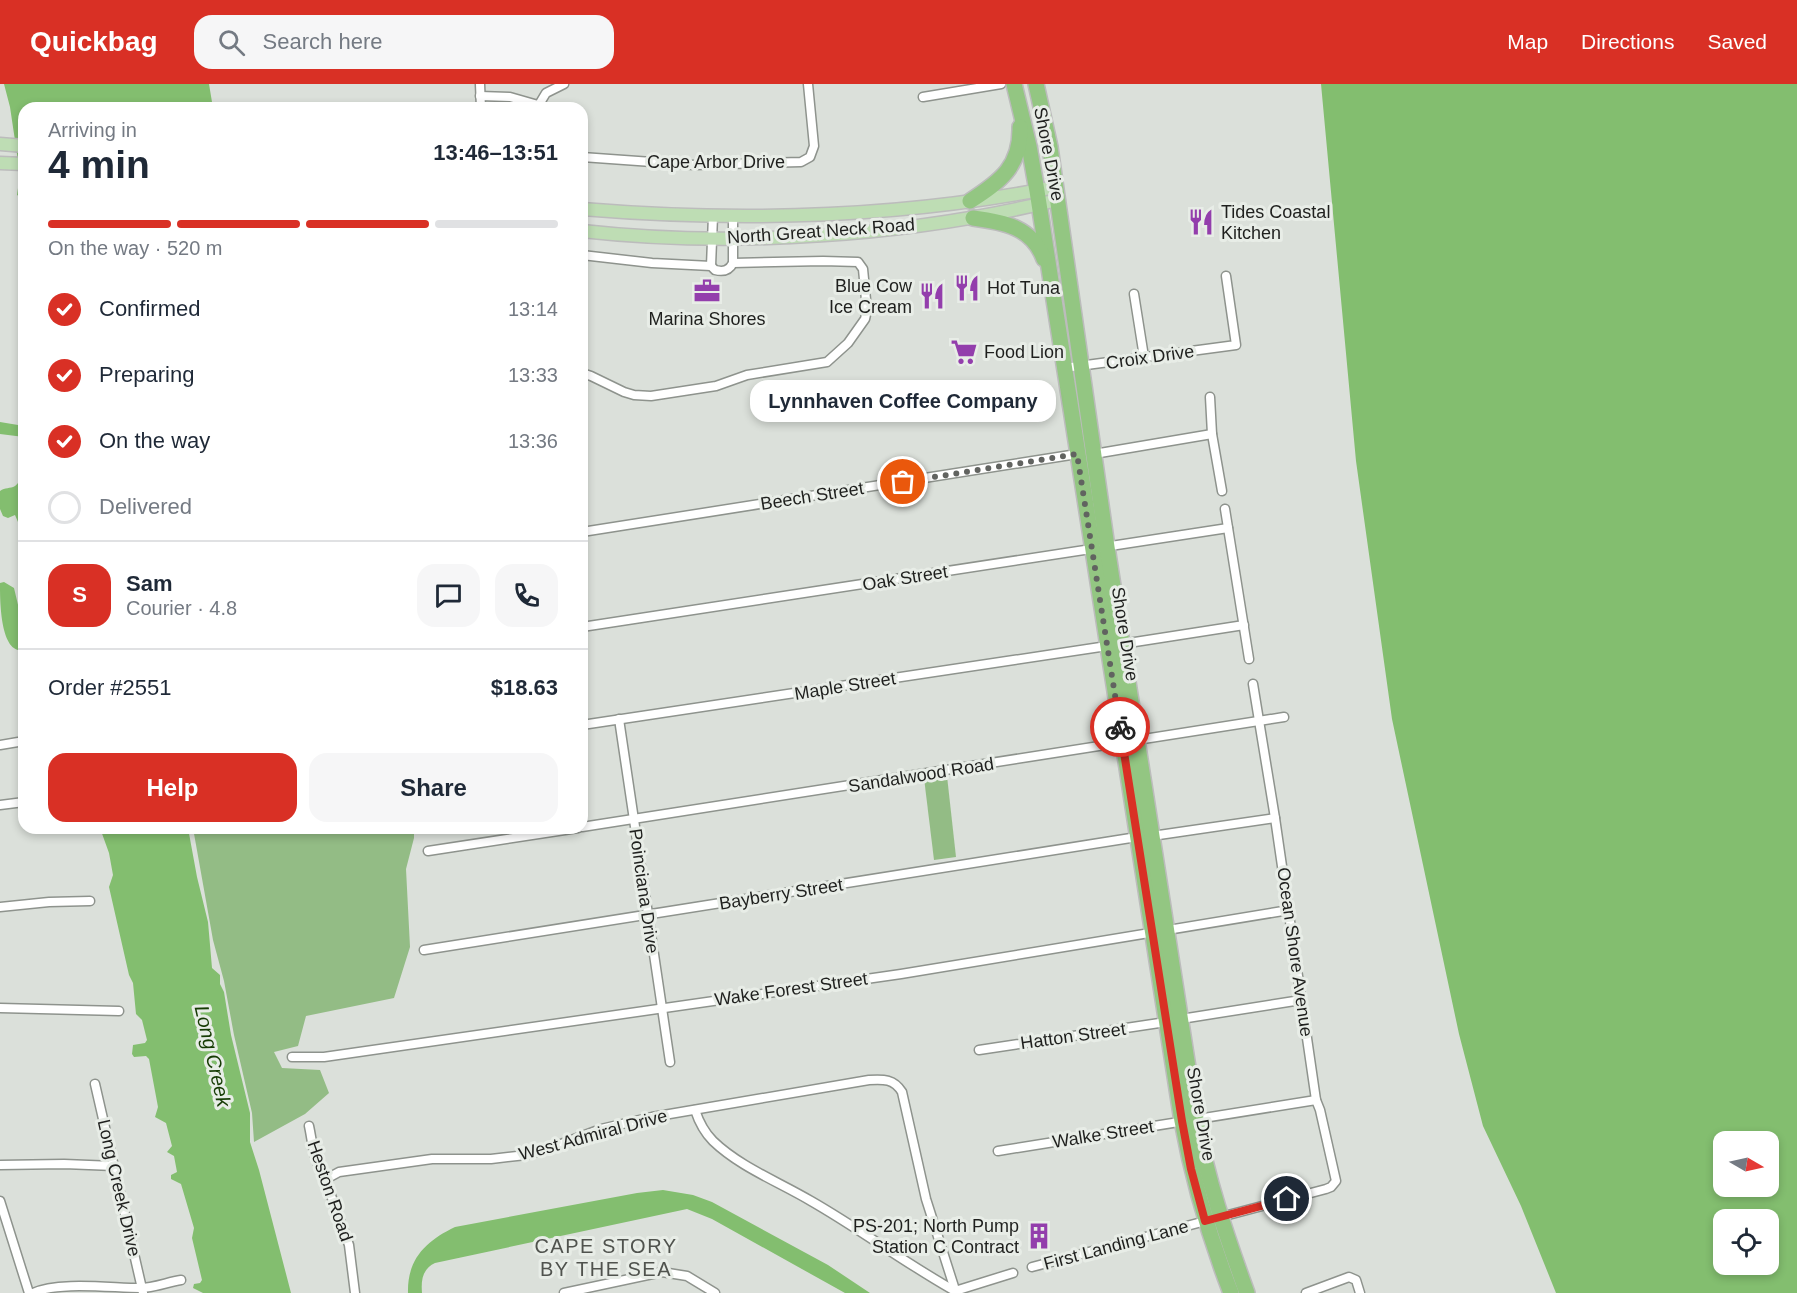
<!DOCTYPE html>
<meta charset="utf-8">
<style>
body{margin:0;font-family:Arial,sans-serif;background:#f6f6f7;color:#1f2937;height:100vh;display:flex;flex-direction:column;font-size:22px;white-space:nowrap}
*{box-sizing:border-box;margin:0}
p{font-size:20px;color:#747a83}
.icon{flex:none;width:33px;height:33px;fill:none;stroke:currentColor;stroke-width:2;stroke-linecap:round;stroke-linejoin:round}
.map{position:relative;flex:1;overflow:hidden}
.drawer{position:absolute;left:18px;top:18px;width:570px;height:732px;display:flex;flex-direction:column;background:#fff;border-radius:18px;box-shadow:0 3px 9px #0003}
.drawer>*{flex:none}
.needle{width:39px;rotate:99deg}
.tools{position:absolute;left:1713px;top:1047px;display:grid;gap:12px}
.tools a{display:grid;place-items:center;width:66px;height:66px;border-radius:12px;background:#fff;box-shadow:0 3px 9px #0003;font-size:30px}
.pin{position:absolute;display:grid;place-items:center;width:51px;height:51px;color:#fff;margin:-26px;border:3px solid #fff;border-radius:50%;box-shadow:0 2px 6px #0007}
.courier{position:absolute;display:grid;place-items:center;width:60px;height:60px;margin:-30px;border:4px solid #d93025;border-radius:50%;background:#fff;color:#222;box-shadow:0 2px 8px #0007}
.bubble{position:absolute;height:42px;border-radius:18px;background:#fff;box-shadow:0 3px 9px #0003;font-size:20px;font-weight:700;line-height:42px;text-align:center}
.summary em{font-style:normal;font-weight:700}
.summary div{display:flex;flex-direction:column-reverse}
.summary{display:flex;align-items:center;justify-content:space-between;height:102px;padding:0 30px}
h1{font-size:39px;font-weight:700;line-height:45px}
.bar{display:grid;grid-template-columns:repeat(4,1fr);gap:9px 6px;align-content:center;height:72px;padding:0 30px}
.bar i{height:8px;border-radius:4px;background:#e0e1e3}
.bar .on{background:#d93025}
.bar p{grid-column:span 4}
.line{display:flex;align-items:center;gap:15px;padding:0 30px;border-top:2px solid #e0e1e3}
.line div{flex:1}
.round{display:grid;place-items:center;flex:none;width:63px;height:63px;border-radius:18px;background:#f6f6f7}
ol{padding:0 30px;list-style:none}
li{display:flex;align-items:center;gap:18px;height:66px}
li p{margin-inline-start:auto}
li .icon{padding:6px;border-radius:50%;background:#d93025;color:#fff;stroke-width:4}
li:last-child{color:#747a83}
li i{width:33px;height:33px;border:3px solid #e0e1e3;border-radius:50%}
.cta{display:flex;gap:12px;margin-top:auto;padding:12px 30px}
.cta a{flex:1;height:69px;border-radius:18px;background:#d93025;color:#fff;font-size:24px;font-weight:700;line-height:69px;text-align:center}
.cta a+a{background:#f6f6f7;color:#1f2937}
header{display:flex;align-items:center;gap:36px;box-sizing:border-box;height:84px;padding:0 30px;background:#d93025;color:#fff}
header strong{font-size:28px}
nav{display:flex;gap:33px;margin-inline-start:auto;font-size:21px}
.search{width:420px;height:54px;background:#f6f6f7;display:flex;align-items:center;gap:15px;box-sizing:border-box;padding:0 21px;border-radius:18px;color:#747a83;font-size:22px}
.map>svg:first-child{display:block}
</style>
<header>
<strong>Quickbag</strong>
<div class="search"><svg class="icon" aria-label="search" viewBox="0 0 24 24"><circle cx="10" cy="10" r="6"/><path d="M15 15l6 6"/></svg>Search here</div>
<nav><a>Map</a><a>Directions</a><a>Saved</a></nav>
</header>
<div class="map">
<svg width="1797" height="1209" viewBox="0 0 1797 1209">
<rect width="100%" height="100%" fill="#dbe0da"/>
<g fill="#93bc85">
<path d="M947 692 956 773 934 776 924 694Z"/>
<path d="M193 744H414V754L406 785 410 863 394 914 306 932 298 962 274 968 282 984 320 986 329 1009 305 1030 254 1058 252 1029 234 951 224 897 213 856Z"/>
</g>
<g fill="#83be6f" fill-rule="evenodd">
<path d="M4 0H209L212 18 172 24H24V115L17 111 20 90 10 23Z"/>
<path d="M1321 0H1797V1209H1556L1521 1122 1483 1042 1459 950 1392 635 1356 377ZM1724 1058H1768V1102H1724ZM1724 1136H1768V1180H1724Z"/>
<path d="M0 338 24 342V353L0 350Z"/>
<path d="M24 378V442L18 438 15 431 8 434 3 432 0 425V407C5 403 10 405 15 402 21 399 22 384 24 378Z"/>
<path d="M4 498 14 504 19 525 24 529V566C0 571 0 516 0 499Z"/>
<path d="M100 744H188L197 793 208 838 212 884 220 891V900L224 908 231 951 250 1029V1058L259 1086 291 1209H203L193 1204 194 1200 200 1199 202 1196 192 1154 194 1144 181 1100 171 1095V1091L177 1088 174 1072 167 1068 172 1062 166 1039 155 1033 158 1023 149 975 146 972 134 973 132 970 133 961 145 959 147 956 142 936 136 930 133 899 129 891 109 803 113 791 109 769Z"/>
<path d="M663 1106 693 1111 712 1118 828 1181 870 1209H845L712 1135 687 1125 435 1179C422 1185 421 1197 422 1209H408C407 1175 426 1157 455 1143L637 1109Z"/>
</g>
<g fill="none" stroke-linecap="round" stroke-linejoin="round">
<g stroke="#8e938d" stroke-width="11">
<g id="street">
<path d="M480 0 481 24"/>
<path d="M480 12 510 13 538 21"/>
<path d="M923 13 1001 0"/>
<path d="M537 24 546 9 564 0"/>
<path d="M582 73 694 81 801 78 810 73 814 62 808 0"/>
<path d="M582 171 652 179 711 182 715 186C723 188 729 187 733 179V132"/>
<path d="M711 182 713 132"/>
<path d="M1134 210 1144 273"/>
<path d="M1064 284 1236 261 1226 192"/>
<path d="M582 289 591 292 624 308 634 311 651 312 716 302 747 291 827 278 848 259 865 235 867 226 863 185 858 178 823 177 733 179"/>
<path d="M1210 313 1212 350 1222 407"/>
<path d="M1094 370 1212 350"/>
<path d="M1225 425 1249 575"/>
<path d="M582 448 1077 370"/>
<path d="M582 543 1228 444"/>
<path d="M1122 560 1244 541"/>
<path d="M619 635 670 978"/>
<path d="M582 641 1107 562"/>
<path d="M0 661 24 657"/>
<path d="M0 721 24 718"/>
<path d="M582 743 1284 633"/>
<path d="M1152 752 1275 734"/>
<path d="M428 767 578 744"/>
<path d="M0 823 49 818 90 817"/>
<path d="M424 866 1137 753"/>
<path d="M0 924 119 927"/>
<path d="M1181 935 1301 916"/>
<path d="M979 966 1166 938"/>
<path d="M292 973H324L901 890 1289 826"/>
<path d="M95 1000 143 1209"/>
<path d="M695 1026C699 1038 704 1048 713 1057 740 1083 779 1098 811 1117 860 1145 905 1179 955 1207L1013 1189"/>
<path d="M309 1042C313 1060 313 1080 328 1094L327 1098 329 1106 349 1161 355 1209"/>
<path d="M998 1067 1316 1016"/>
<path d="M0 1081 64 1080 114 1082"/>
<path d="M328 1094 339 1088 432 1075H491L526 1071 545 1066 601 1045 652 1033 869 996C884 995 894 995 902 1008L926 1115 956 1209"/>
<path d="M0 1117 29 1209"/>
<path d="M1032 1183 1326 1105 1331 1103 1336 1097 1320 1026 1316 1016 1275 734 1253 600"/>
<path d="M33 1209C58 1197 112 1204 140 1204 153 1204 168 1198 181 1196"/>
<path d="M564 1209 662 1188 687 1192 715 1209"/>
<path d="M1306 1209 1349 1193 1356 1196 1360 1209"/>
</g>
</g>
<g stroke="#bcbcbc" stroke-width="15">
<g id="primary">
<path d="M0 60 24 62"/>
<path d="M0 79 24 80"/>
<path d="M582 125C740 138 900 134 1055 103"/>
<path d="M582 147C734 164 909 152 1057 116"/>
</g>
</g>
<g stroke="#bcbcbc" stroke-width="18">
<g id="highway">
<path d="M1014 0 1029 62 1037 107 1182 1037C1193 1097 1209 1152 1231 1209"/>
<path d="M1036 0 1050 63 1107 463 1196 1035C1207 1095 1226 1151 1247 1209"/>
<path d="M970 117C1001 97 1021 82 1020 43"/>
<path d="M973 134C1004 138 1032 143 1044 175"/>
</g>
</g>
<use href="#street" stroke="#fff" stroke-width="8"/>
<use href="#primary" stroke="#beddb4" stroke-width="12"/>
<use href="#highway" stroke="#93c682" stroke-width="15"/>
</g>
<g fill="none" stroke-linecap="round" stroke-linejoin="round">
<path stroke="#616360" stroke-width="6" stroke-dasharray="0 10.8" d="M903 398 1077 370 1120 643"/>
<path stroke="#d93025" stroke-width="8" d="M1120 643 1182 1037 1191 1085 1205 1137 1287 1115"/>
</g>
<defs>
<g id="restaurant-bare" transform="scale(2.07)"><path d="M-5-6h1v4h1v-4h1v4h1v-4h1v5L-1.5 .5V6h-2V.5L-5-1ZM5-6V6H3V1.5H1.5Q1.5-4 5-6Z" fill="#933eac" stroke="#e8ede7" stroke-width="2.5" paint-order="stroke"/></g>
<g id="office-bare" transform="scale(2.07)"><path d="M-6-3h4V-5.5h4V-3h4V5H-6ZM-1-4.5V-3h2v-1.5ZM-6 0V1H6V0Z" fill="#933eac" stroke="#e8ede7" stroke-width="2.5" paint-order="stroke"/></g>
<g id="supermarket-bare" transform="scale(2.07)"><path d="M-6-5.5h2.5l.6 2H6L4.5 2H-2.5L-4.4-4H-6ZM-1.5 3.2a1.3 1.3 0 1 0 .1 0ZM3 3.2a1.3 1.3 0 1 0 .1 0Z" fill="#933eac" stroke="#e8ede7" stroke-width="2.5" paint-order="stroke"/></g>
<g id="building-bare" transform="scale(2.07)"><path d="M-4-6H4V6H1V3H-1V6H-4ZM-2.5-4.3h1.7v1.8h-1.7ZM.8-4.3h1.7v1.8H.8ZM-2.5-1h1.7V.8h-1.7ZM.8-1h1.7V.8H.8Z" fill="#933eac" stroke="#e8ede7" stroke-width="2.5" paint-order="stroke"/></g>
</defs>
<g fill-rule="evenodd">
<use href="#restaurant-bare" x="1201" y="138"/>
<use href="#restaurant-bare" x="967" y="204"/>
<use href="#office-bare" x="707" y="207"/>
<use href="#restaurant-bare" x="932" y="212"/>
<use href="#supermarket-bare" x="964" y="268"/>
<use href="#building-bare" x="1039" y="1152"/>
</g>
<g text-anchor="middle" stroke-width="6" stroke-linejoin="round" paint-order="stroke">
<g font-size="18" fill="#1f201e" stroke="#e8ede7">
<text transform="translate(1049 70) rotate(79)" y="6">Shore Drive</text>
<text x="716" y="84">Cape Arbor Drive</text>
<text transform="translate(821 147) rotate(-4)" y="6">North Great Neck Road</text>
<text transform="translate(1150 273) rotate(-8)" y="6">Croix Drive</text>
<text transform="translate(812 412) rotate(-9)" y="6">Beech Street</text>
<text transform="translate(905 494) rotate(-9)" y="6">Oak Street</text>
<text transform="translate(1125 550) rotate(81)" y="6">Shore Drive</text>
<text transform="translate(845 602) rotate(-9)" y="6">Maple Street</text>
<text transform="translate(921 691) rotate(-9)" y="6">Sandalwood Road</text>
<text transform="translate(644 807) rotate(82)" y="6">Poinciana Drive</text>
<text transform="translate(781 810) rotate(-9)" y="6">Bayberry Street</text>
<text transform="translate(1295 868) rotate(82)" y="6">Ocean Shore Avenue</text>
<text transform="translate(791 905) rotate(-8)" y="6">Wake Forest Street</text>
<text transform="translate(1073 952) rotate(-8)" y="6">Hatton Street</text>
<text transform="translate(1201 1030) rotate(80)" y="6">Shore Drive</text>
<text transform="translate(1103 1050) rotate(-9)" y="6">Walke Street</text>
<text transform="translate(593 1051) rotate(-15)" y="6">West Admiral Drive</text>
<text transform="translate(119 1104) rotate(77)" y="6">Long Creek Drive</text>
<text transform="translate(330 1107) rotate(71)" y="6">Heston Road</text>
<text transform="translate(1116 1161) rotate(-15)" y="6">First Landing Lane</text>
</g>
<g font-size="18" fill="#1f201e" stroke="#e8ede7" text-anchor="start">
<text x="1221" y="134">Tides Coastal<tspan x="1221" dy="21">Kitchen</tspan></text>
<text x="912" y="208" text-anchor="end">Blue Cow<tspan x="912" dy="21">Ice Cream</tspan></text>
<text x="987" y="210">Hot Tuna</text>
<text x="707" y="241" text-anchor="middle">Marina Shores</text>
<text x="984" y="274">Food Lion</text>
<text x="1019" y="1148" text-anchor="end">PS-201; North Pump<tspan x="1019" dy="21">Station C Contract</tspan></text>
</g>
<g font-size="20" font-style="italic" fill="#163c04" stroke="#e8ede7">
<text transform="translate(213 972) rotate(77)" y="7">Long Creek</text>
</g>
<g font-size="20" letter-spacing="1.5" fill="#50534e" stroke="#e8ede7">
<text x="606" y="1169">CAPE STORY<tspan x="606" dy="23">BY THE SEA</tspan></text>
</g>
</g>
</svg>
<div class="tools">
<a><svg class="needle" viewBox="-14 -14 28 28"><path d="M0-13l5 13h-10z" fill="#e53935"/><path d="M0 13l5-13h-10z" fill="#747a83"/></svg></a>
<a><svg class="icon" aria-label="locate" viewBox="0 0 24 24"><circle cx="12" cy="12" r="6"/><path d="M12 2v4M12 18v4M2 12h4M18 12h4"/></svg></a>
</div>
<div class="pin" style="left:903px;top:398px;background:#ea580c"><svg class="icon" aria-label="bag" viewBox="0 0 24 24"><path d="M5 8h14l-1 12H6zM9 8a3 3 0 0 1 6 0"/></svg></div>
<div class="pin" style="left:1287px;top:1115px;background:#1f2937"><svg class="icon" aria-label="home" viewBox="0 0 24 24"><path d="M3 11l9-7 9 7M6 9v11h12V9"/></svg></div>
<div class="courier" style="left:1120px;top:643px"><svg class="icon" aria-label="bike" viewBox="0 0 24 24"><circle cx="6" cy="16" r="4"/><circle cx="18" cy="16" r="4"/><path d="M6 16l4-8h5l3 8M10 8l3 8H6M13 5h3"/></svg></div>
<div class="bubble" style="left:750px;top:296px;width:306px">Lynnhaven Coffee Company</div>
<section class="drawer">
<div class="summary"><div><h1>4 min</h1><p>Arriving in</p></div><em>13:46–13:51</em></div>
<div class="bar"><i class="on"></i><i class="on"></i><i class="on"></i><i></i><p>On the way · 520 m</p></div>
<ol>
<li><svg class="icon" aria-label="check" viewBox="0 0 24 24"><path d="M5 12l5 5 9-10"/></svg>Confirmed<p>13:14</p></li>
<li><svg class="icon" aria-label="check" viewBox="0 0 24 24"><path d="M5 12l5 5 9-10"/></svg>Preparing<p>13:33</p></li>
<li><svg class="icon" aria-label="check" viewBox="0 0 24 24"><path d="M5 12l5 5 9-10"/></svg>On the way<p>13:36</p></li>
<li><i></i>Delivered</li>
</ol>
<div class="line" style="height:108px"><b class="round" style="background:#d93025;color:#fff">S</b><div><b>Sam</b><p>Courier · 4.8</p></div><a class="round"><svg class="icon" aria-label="chat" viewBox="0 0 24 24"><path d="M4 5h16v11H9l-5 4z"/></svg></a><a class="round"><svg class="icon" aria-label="phone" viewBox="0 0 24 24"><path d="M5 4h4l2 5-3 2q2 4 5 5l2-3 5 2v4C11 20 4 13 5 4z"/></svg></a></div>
<div class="line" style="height:78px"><div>Order #2551</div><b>$18.63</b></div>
<div class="cta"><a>Help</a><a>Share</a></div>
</section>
</div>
